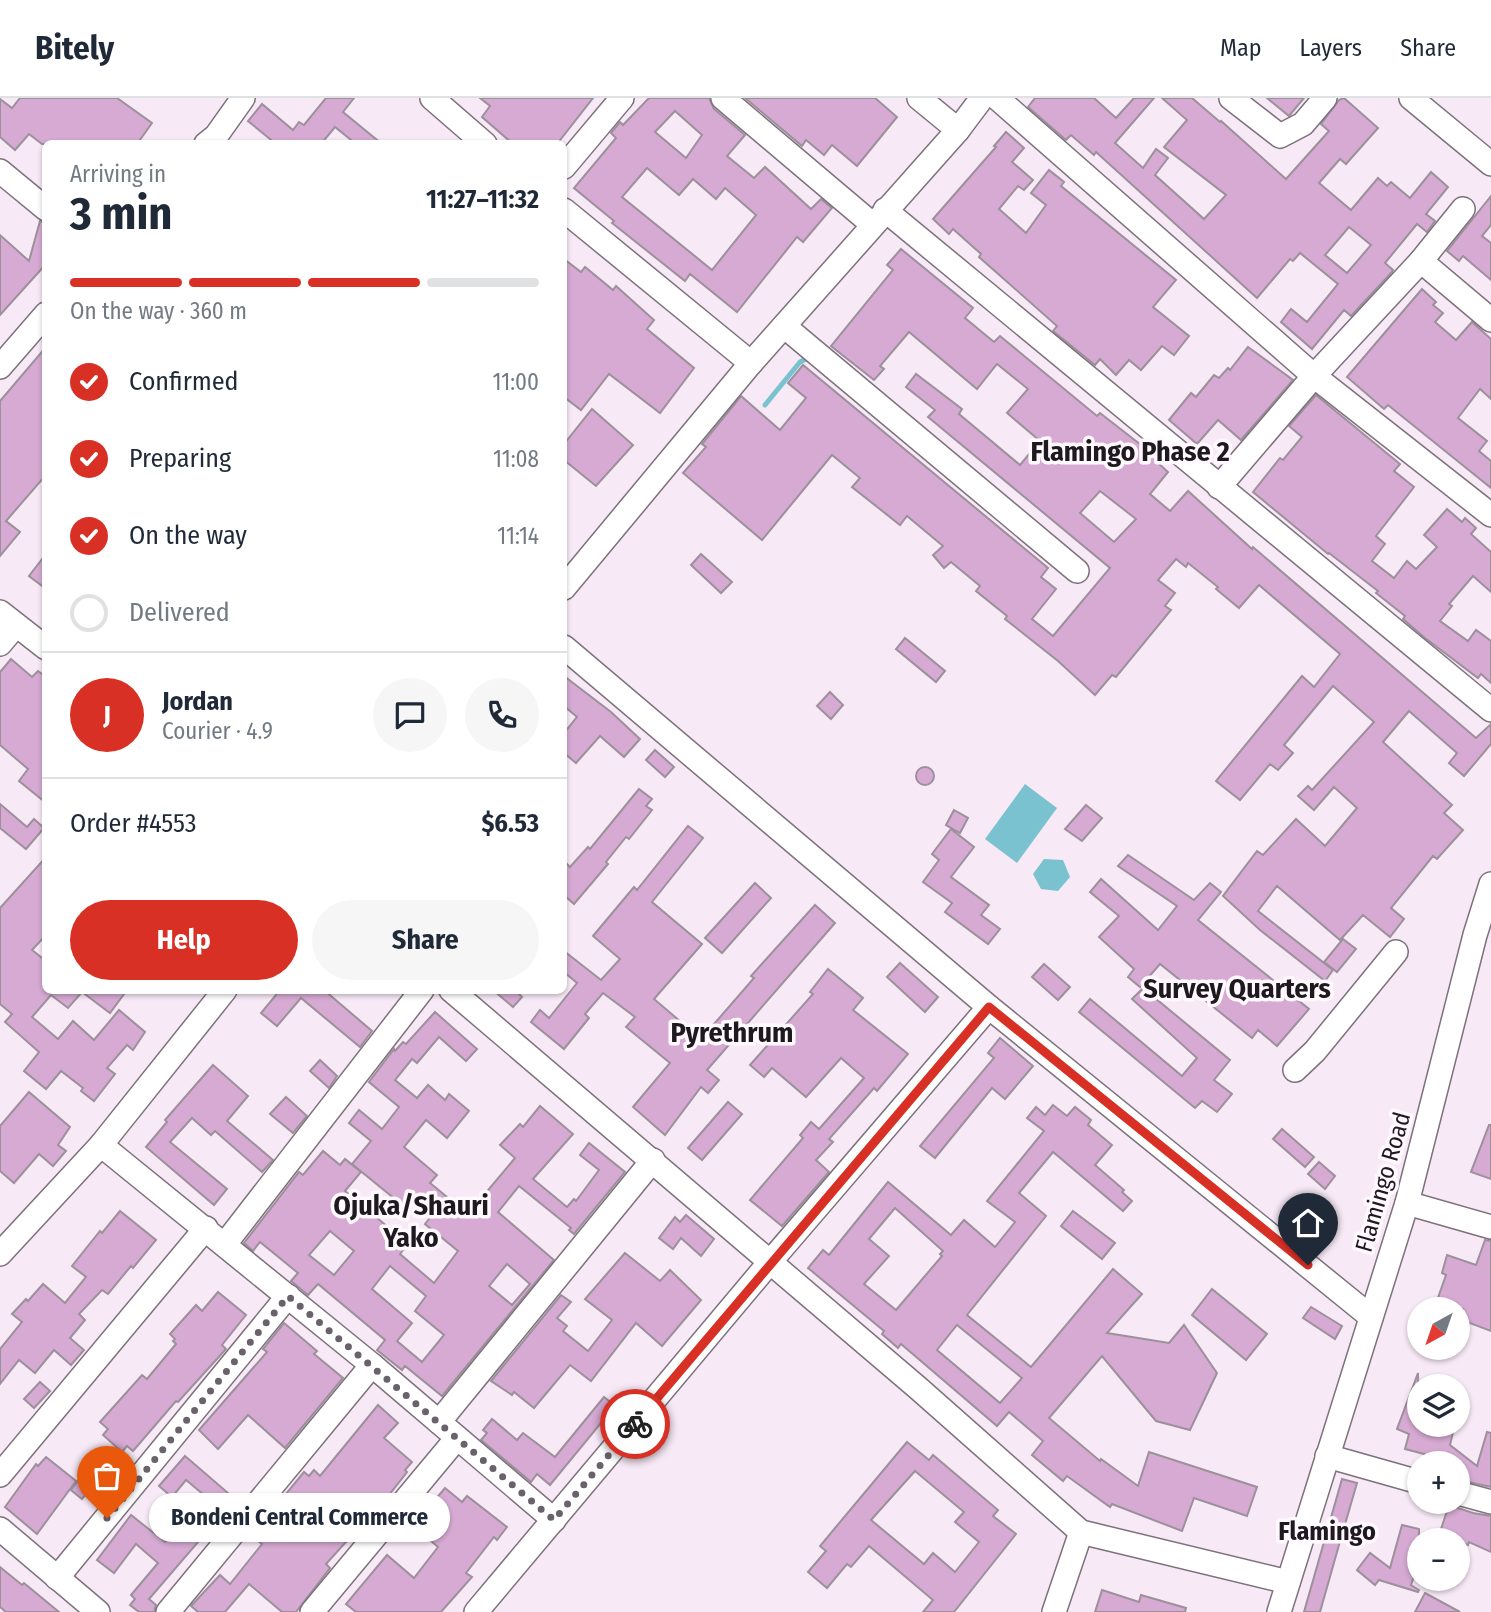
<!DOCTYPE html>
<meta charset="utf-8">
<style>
body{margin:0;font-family:"Fira Sans Condensed",sans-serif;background:#f6f6f7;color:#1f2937;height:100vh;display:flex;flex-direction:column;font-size:26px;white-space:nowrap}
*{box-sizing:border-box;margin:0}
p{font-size:23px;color:#747a83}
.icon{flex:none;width:38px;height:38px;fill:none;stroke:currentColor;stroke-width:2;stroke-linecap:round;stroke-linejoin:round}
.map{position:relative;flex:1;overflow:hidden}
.panel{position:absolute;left:42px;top:42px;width:525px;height:854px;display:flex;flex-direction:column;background:#fff;border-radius:10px;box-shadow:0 2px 5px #0004}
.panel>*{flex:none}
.needle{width:46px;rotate:220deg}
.controls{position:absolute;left:1407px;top:1199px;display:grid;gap:14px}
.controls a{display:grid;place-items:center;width:63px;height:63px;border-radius:50%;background:#fff;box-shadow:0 2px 5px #0004;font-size:35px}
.pin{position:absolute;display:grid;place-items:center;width:60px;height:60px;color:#fff;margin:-72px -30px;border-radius:50% 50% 50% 0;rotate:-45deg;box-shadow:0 0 7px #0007}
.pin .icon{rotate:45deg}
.courier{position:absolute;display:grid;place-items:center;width:70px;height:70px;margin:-35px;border:5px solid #d93025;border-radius:50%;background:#fff;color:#222;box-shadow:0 2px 9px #0007}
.bubble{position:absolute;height:49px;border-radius:24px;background:#fff;box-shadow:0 2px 5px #0004;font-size:23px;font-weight:700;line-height:49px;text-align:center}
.overview em{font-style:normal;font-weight:700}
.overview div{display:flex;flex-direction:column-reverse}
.overview{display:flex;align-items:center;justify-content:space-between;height:119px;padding:0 28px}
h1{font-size:46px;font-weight:700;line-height:52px}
.bar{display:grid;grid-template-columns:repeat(4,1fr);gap:10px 7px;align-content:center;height:84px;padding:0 28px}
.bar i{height:9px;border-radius:5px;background:#e0e1e3}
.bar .selected{background:#d93025}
.bar p{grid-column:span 4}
.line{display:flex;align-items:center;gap:18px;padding:0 28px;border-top:2px solid #e0e1e3}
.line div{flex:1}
.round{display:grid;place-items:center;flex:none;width:74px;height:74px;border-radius:37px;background:#f6f6f7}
ol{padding:0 28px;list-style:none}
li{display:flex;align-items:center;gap:21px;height:77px}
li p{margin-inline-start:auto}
li .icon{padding:7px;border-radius:50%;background:#d93025;color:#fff;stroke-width:4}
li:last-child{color:#747a83}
li i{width:38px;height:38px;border:4px solid #e0e1e3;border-radius:50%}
.button{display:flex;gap:14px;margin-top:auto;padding:14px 28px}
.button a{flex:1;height:80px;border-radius:42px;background:#d93025;color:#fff;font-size:28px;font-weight:700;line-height:80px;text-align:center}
.button a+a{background:#f6f6f7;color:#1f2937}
header{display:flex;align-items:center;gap:42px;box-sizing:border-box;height:98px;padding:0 35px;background:#fff;border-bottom:2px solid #e0e1e3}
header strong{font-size:33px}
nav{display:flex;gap:38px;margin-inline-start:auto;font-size:24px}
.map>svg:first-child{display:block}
</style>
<header>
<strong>Bitely</strong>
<nav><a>Map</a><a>Layers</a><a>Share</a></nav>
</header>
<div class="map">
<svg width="1491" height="1514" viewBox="0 0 1491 1514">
<rect width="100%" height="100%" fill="#f7e9f6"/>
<g fill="#7ac2d0">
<path d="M1025 686 1057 710 1017 765 985 741Z"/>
<path d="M1044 761 1063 762 1070 779 1058 793 1041 791 1033 776Z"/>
</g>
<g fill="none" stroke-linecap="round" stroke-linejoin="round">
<path stroke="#7ac2d0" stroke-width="5" d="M765 307 800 264 810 259"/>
</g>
<g fill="#d6aad3" stroke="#9c909b" stroke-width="2" fill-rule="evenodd">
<path d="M20 0H117L152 25 137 46H42L29 36 15 52 0 39V1L12 10Z"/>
<path d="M326 0H354L343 14 382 46H356L335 29 321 46H276L248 23 262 6 293 32 299 24 304 27Z"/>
<path d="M480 0H593L557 46H513L482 19 490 8Z"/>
<path d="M649 0H709L714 11 745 37 727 58 754 80 765 69 811 111 821 101 832 110 803 144 797 139 737 214 690 176 685 183 612 125 614 123 574 90 616 40 611 35 620 24 623 27ZM675 13 702 37 686 60 655 34ZM647 70 679 97 693 81 716 101 725 90 756 117 712 172 622 99Z"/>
<path d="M745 0H875L897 19 857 68 832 47 824 57 806 42 802 48Z"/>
<path d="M1035 0H1094L1116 20 1134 0H1154L1115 45 1143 70 1156 51 1168 60 1155 77 1204 121 1226 97 1164 49 1187 22 1162 0H1192L1220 24 1221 23 1286 81 1329 33 1321 26 1339 2 1344 0 1378 30 1346 66 1340 61 1319 85 1351 112 1378 80 1387 88 1391 84 1410 100 1431 74 1448 89 1426 116 1435 123 1427 134 1417 126 1385 165 1393 172 1392 174 1351 218 1344 212 1312 251 1281 224 1291 211 1307 224 1338 186 1300 155 1293 163 1290 161 1257 200 1096 54 1094 57 1071 37 1066 42 1028 9ZM1349 129 1371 147 1347 175 1325 157Z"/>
<path d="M1267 0H1304L1289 18Z"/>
<path d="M1006 34 1024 50 1012 64 1033 82 1024 92 1018 88 999 111 1026 135 1046 107 1031 95 1049 72 1064 84 1061 88 1176 182 1153 209 1189 238 1174 257 1162 248 1141 272 1129 262 1116 277 1100 261 1095 267 1053 233 1057 228 979 159 981 156 953 131 949 136 933 121 996 49 994 48Z"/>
<path d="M1491 98V127L1482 138 1491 145V182L1463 158 1459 163 1447 153Z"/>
<path d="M40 123 46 125V166L0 217V137L29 163Z"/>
<path d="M901 151 973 210 965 220 994 244 1000 238 1097 318 1100 315 1159 361 1157 364 1168 374 1150 396 1170 413 1188 393 1252 451 1253 449 1476 640 1491 626V646L1464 678 1449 665 1457 655 1409 613 1383 644 1452 707 1444 715 1463 732 1437 761 1433 758 1391 810 1404 821 1390 839 1363 817 1340 842 1277 788 1258 813 1333 872 1325 883 1260 832 1223 798 1257 753 1263 757 1296 721 1325 748 1357 710 1334 689 1314 712 1298 698 1308 688 1312 692 1374 624 1333 588 1284 647 1293 655 1278 672 1270 666 1240 702 1216 683 1302 578 1314 589 1340 556 1259 487 1239 510 1216 491 1218 489 1188 465 1186 469 1176 461 1158 482 1175 495 1165 508 1171 512 1116 579 1112 577 1095 597 1058 563 1005 521 1007 518 976 493 980 488 951 464 944 470 933 457 943 448 907 418 900 427 852 389 860 380 832 357 762 442 683 375 706 349 702 346 741 298 780 332 806 300 788 285 803 267 1048 470 1041 479 1056 491 1032 521 1053 538 1110 470 928 319 935 312 906 289 916 276 962 311 959 316 1020 367 1040 343 1007 315 1028 291 997 266 977 291 909 234 880 268 884 271 874 282 831 248 893 172 887 167ZM1100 393 1136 421 1114 444 1080 415Z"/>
<path d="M564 161 581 174 585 169 613 192 616 188 654 222 647 231 694 270 660 315 609 276 581 312 564 299Z"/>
<path d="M1422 191 1436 204 1433 207 1443 215 1435 224 1456 242 1472 224 1491 241V301L1480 291 1458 320 1487 343 1479 353 1491 363V390L1388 307 1384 311 1347 279Z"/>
<path d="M46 249V377L6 423 20 434 0 458V303Z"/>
<path d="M1248 249 1293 282 1241 342 1218 322 1197 346 1169 322 1191 295 1196 299 1214 277 1219 280 1228 270 1230 272Z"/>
<path d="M1316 297 1400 366 1394 373 1414 389 1376 438 1385 446 1372 463 1394 480 1407 463 1416 471 1437 449 1424 437 1447 411 1462 424 1465 420 1476 430 1471 436 1491 454V494L1473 478 1449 506 1452 508 1440 523 1468 543 1476 532 1491 543V585L1481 576 1478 580 1425 540 1403 521 1405 518 1376 495 1378 493 1329 455 1328 456 1253 394 1280 360 1283 362 1302 339 1289 328Z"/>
<path d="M592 311 633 347 596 388 564 362V346Z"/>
<path d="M46 456V491L29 478Z"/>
<path d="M701 456 732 484 721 495 691 467Z"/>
<path d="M905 540 945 573 936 584 896 551Z"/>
<path d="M11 561 32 579 38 573 46 579V705L19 683 28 671 0 647V574Z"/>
<path d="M564 578 611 614 640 641 624 659 600 638 576 665 564 655V635L577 619 564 608Z"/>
<path d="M830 594 843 607 831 621 817 608Z"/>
<path d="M655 652 674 669 665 679 646 662Z"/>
<circle cx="925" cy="678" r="9"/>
<path d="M639 691 652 701 646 708 652 712 629 741 626 739 606 764 608 766 574 806 564 797V763L570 769 588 749 590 751Z"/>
<path d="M0 706 27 729 34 721 44 730 26 751 0 730Z"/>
<path d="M1086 707 1102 720 1082 743 1065 731Z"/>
<path d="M954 712 968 720 960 735 946 727Z"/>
<path d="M688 728 703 740 652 804 702 846 654 901 701 941 754 880 751 878 815 807 835 825 707 972 719 982 708 995 701 989 665 1037 633 1009 670 965 626 929 635 919 603 895 585 916 589 920 564 951 531 924 540 912 549 920 577 885 564 874V853L601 882 620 861 593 838 634 789 637 792Z"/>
<path d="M951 731 974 749 951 779 989 807 981 817 1000 831 988 846 945 814 952 805 923 784 939 762 932 756Z"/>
<path d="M1128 757 1194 802 1210 785 1221 794 1198 822 1309 911 1277 948 1258 932 1252 940 1160 866 1140 889 1128 879 1134 871 1099 839 1119 818 1090 794 1101 781 1158 832 1177 808 1118 768Z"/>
<path d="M46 759V837L32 852 46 863V892H127L110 915 82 894 68 910 51 897 32 919 58 941 73 923 94 942 119 912 145 934 133 952 127 947 107 970 115 976 94 1003 81 993 83 990 61 973 46 991 24 973 39 954 5 924 12 916 0 906V810Z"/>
<path d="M755 785 771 800 722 855 705 840Z"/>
<path d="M1343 841 1356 851 1337 874 1324 864Z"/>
<path d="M900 865 938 899 925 914 887 879Z"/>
<path d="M1044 866 1070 889 1058 902 1032 879Z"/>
<path d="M828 871 863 900 853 912 908 956 877 993 874 990 829 1041 833 1044 816 1062 829 1074 782 1128 750 1102 803 1040 800 1037 811 1024 819 1031 864 980 841 960 806 999 772 970 764 979 750 967 813 896 810 894Z"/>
<path d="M1143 890 1230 962 1214 982 1232 996 1217 1014 1202 1003 1195 1010 1079 914 1090 901 1182 978 1197 960 1132 901Z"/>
<path d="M280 892H324L372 933 360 949 301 900 277 928 261 915Z"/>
<path d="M493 892H515L522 899 513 909Z"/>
<path d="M435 914 477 951 466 963 439 939 417 965 412 961 395 982 417 1000 428 987 445 1002 449 996 469 1013 447 1040 426 1022 404 1049 437 1077 430 1085 468 1116 515 1060 500 1047 520 1026 523 1029 540 1008 573 1036 533 1081 567 1109 574 1101 576 1103 599 1072 580 1057 589 1045 625 1074 574 1136 569 1132 571 1130 519 1088 498 1114 554 1162 442 1298 405 1268 402 1272 377 1252 385 1242 318 1186 308 1197 291 1183 298 1175 260 1144 253 1153 244 1145 299 1074 303 1077 323 1053 340 1067 345 1061 361 1074 345 1093 408 1146 400 1156 434 1185 458 1153 425 1126 432 1117 409 1098 401 1106 352 1066 371 1043 349 1025 359 1012 382 1031 399 1009 369 984 394 951 395 953 403 944 406 946ZM330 1133 354 1153 334 1177 309 1157ZM507 1166 530 1186 512 1207 489 1188ZM390 1168 426 1198 415 1213 444 1237 422 1264 397 1243 412 1225 372 1191Z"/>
<path d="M1000 940 1033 968 1005 1001 992 990 935 1060 920 1048 994 960 988 955Z"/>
<path d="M320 962 337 978 329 990 310 973Z"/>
<path d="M213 967 248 998 227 1023 273 1062 262 1074 215 1033 211 1037 192 1020 170 1044 227 1091 214 1107 146 1049 167 1024 165 1022Z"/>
<path d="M29 994 70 1029 58 1047 66 1053 53 1068 39 1056 14 1085 0 1073V1028Z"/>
<path d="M286 999 307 1018 293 1035 270 1016Z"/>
<path d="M728 1004 742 1016 702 1062 688 1050Z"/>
<path d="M1053 1007 1067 1018 1075 1009 1091 1022 1088 1027 1112 1047 1095 1067 1124 1092 1122 1094 1132 1103 1123 1113 1053 1054 1019 1095 1046 1118 967 1217 1031 1269 1113 1171 1142 1196 1107 1235 1169 1245 1184 1227 1217 1275 1190 1332 1156 1323 1102 1258 1049 1320 1100 1363 1101 1361 1138 1388 1149 1354 1257 1389 1247 1418 1194 1400 1182 1433 1112 1406 1110 1409 1067 1378 1063 1383 1032 1357 1043 1343 1009 1314 997 1328 901 1246 898 1250 882 1236 884 1233 808 1170 823 1152 829 1157 888 1084 951 1137 964 1122 995 1149 1015 1124 987 1103 1044 1033 1027 1020 1036 1009 1045 1017ZM895 1110 943 1153 940 1156 942 1158 896 1212 864 1186 889 1158 869 1141ZM957 1227 1022 1280 1000 1305 937 1252Z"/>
<path d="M1489 1027H1491V1081L1471 1074Z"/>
<path d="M1282 1031 1314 1059 1305 1069 1273 1041Z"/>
<path d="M1319 1064 1335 1078 1325 1091 1308 1076Z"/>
<path d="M120 1113 156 1142 133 1170 131 1168 108 1196 102 1192 79 1216 85 1222 70 1240 84 1252 71 1267 54 1252 35 1275 19 1262 0 1286V1251L22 1224 12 1216 26 1201 28 1203 43 1186 65 1205 86 1179 72 1168 100 1133 102 1135Z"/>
<path d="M1073 1113 1115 1145 1102 1161 1061 1128Z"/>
<path d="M686 1117 714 1141 701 1158 681 1140 673 1151 659 1140 675 1119 680 1124Z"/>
<path d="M1485 1142 1491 1143V1233L1459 1221 1463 1211H1434L1446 1177 1442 1175 1447 1157 1476 1167Z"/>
<path d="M625 1155 660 1183 670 1172 701 1202 662 1248 636 1225 591 1283 570 1267 534 1310 514 1294 512 1297 491 1283 561 1197 571 1204 557 1220 567 1228 563 1233 588 1253 612 1222 585 1201Z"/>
<path d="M1212 1191 1267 1236 1246 1262 1192 1217Z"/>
<path d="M218 1194 246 1217 222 1247 226 1251 178 1304 176 1303 133 1353 127 1348 122 1354 103 1337 108 1331 100 1324 142 1277 147 1281 176 1246 173 1243 175 1241 170 1236 196 1207 202 1213Z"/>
<path d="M1311 1209 1342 1228 1335 1241 1303 1220Z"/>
<path d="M284 1225 317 1253 314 1256 343 1280 285 1350 248 1317 218 1351 199 1332 267 1254 263 1251Z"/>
<path d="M1418 1275 1419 1326H1455L1450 1347 1477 1368 1487 1334 1491 1335V1389L1469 1384 1458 1375V1365L1405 1351 1409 1336 1397 1331Z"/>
<path d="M40 1284 50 1293 34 1310 24 1301Z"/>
<path d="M604 1299 615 1308 550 1387 537 1376 531 1384 481 1342 487 1335 483 1332 492 1321 517 1342 523 1335 555 1359Z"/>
<path d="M378 1307 398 1325 384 1340 412 1364 405 1372 407 1374 353 1443 350 1441 345 1445 326 1466 330 1470 296 1514H282L249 1486 225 1514H198L191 1508 220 1477 230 1486 262 1446 254 1440 261 1432 258 1430 304 1374 309 1378 314 1372 320 1378Z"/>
<path d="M907 1344 929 1362 933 1357 998 1412 993 1418 1016 1436 954 1514H923L933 1502 869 1448 851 1469 847 1466 827 1490 808 1474 826 1453 820 1448ZM915 1373 964 1414 955 1424 979 1444 955 1474 933 1455 924 1466 871 1422Z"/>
<path d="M185 1358 235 1401 149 1501 156 1507 154 1514H139L130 1507 135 1501 131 1497 158 1465 136 1446 114 1475 97 1462 131 1417 165 1444 175 1433 180 1437 210 1402 186 1382 172 1399 159 1388Z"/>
<path d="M46 1359 76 1383 37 1436 5 1409 36 1366 38 1368Z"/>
<path d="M103 1363 120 1381 102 1403 90 1391 82 1401 71 1392 81 1379 86 1383Z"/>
<path d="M1342 1381 1357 1385 1339 1447 1320 1514H1304Z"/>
<path d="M445 1390 462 1404 467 1398 507 1429 497 1442 494 1439 466 1475 472 1479 441 1514H356L346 1506 387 1457 414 1480 438 1449 413 1428Z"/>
<path d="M1449 1407 1473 1415 1491 1418V1454L1469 1444 1468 1447 1439 1437Z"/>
<path d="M1402 1427 1419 1431V1463L1411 1487 1419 1492 1418 1494 1379 1482 1375 1487 1357 1472 1370 1455 1390 1470Z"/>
<path d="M0 1469 22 1487 24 1485 59 1514H6L0 1509Z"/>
<path d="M1102 1492 1139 1504 1141 1497 1186 1510 1185 1514H1095Z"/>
<path d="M1425 1495 1460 1514H1415Z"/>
</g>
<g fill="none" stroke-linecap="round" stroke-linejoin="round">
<g stroke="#7d717c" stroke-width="26">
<g id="minor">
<path d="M432 0 485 46"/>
<path d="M723 0 872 126"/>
<path d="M919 0 958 32"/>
<path d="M997 0 1314 278 1491 417"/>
<path d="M1231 0 1280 38 1303 26 1325 0"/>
<path d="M1411 0 1491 66"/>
<path d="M206 46 216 38 243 0"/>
<path d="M564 69 622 0"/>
<path d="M0 73 46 111"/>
<path d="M564 112 751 265"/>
<path d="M885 112 1491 612"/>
<path d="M1421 163 1491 222"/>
<path d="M784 228 1077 473"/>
<path d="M0 269 46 216"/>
<path d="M1219 389 1314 278 1421 163 1463 111"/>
<path d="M564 490 751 265 958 32 982 0"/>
<path d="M0 514 46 550"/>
<path d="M0 546 16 527"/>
<path d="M564 549 989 909 1371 1219"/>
<path d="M451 892 918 1290 1081 1434 1288 1484"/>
<path d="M1295 972 1315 953 1396 854"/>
<path d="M101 1047 372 1267 554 1422"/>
<path d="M1407 1105 1491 1129"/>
<path d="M225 1146 422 892"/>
<path d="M0 1156 101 1047 225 892"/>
<path d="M439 1324 653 1062"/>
<path d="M1327 1358 1419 1384"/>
<path d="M0 1377 206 1130"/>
<path d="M1458 1395 1491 1404"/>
<path d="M0 1431 98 1514"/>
<path d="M57 1480 288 1198"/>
<path d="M168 1514 372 1267"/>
<path d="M312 1514 457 1340"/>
<path d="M476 1514 770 1164 989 909"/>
<path d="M1054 1514 1081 1434"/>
<path d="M1279 1514 1407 1105 1475 837 1491 786"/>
</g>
</g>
<use href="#minor" stroke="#fff" stroke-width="23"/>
</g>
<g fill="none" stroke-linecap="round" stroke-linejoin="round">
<path stroke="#6a626a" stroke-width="7" stroke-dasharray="0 12.6" d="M107 1420 288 1198 554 1422 635 1326"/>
<path stroke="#d93025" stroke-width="9" d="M635 1326 989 909 1308 1167"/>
</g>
<g text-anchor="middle" stroke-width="7" stroke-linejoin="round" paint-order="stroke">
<g font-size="24" fill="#1e191e" stroke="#fff9fe">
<text transform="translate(1383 1084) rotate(-74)" y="8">Flamingo Road</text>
</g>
<g font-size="26" font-weight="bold" fill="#1e191e" stroke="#fff9fe">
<text x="1327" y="1442">Flamingo</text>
</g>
<g font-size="28" font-weight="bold" fill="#1e191e" stroke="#fff9fe">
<text x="1130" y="363">Flamingo Phase 2</text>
<text x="1237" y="900">Survey Quarters</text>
<text x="732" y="944">Pyrethrum</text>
<text x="411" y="1117">Ojuka/Shauri<tspan x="411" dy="32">Yako</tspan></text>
</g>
</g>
</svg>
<div class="controls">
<a><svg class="needle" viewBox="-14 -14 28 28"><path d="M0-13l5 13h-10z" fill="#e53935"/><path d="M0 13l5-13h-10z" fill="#747a83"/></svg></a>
<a><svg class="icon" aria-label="layers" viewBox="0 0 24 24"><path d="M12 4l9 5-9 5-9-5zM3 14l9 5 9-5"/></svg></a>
<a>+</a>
<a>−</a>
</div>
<div class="pin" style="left:107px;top:1420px;background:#ea580c"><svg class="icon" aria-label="bag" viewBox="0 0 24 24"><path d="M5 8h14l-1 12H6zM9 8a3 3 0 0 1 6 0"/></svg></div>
<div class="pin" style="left:1308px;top:1167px;background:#1f2937"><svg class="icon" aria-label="home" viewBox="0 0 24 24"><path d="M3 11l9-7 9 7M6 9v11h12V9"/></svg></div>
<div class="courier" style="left:635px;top:1326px"><svg class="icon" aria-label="bike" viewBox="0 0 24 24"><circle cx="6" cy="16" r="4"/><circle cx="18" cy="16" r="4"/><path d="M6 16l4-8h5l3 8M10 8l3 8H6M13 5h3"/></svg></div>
<div class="bubble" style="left:149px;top:1395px;width:301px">Bondeni Central Commerce</div>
<section class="panel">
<div class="overview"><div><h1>3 min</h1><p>Arriving in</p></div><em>11:27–11:32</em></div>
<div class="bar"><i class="selected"></i><i class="selected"></i><i class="selected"></i><i></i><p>On the way · 360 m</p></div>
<ol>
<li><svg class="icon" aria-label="check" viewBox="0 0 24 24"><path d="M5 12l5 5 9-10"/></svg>Confirmed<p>11:00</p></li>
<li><svg class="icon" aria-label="check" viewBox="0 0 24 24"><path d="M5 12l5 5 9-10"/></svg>Preparing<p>11:08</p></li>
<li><svg class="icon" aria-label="check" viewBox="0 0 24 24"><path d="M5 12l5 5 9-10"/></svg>On the way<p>11:14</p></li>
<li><i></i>Delivered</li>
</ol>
<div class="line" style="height:126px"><b class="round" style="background:#d93025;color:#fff">J</b><div><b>Jordan</b><p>Courier · 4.9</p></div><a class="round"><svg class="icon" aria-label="chat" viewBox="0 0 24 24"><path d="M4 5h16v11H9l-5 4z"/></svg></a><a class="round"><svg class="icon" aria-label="phone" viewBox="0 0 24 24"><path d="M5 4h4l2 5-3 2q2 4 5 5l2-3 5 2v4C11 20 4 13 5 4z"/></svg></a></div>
<div class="line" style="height:91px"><div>Order #4553</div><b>$6.53</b></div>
<div class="button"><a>Help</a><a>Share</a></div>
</section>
</div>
